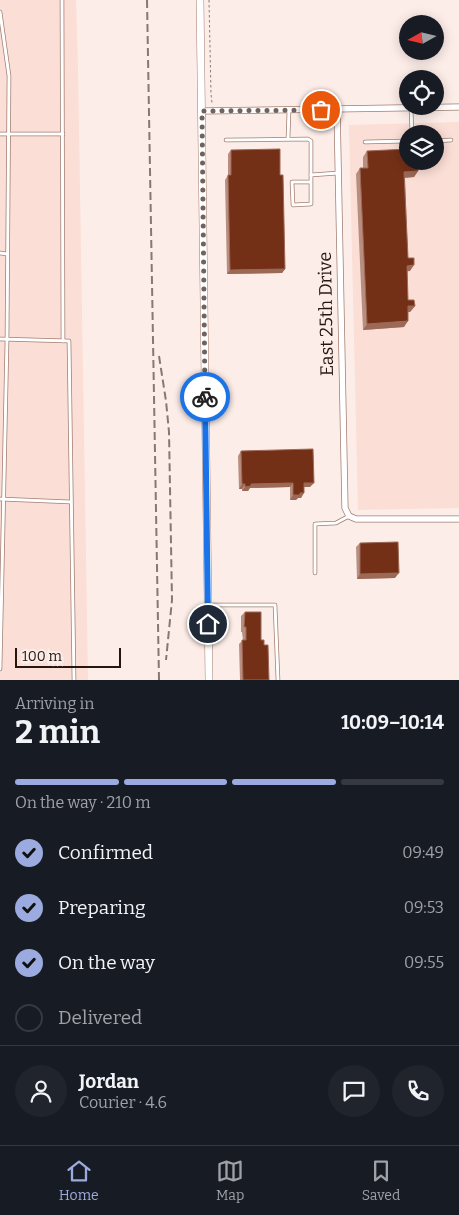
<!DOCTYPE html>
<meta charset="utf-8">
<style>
body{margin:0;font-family:Bitter,serif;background:#20242c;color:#f1f3f6;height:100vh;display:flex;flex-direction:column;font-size:19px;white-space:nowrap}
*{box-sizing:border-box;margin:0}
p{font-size:16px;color:#9ea1a6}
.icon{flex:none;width:28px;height:28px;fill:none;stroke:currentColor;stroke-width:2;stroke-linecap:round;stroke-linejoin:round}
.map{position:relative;height:680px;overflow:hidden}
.side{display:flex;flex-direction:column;background:#171b24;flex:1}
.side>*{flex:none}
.needle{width:32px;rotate:262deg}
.fabs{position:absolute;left:399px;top:15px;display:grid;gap:10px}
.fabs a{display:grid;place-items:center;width:45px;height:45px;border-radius:50%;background:#171b24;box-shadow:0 2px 12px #0003;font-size:25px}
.scale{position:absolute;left:15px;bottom:12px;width:106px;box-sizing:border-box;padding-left:5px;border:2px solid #241712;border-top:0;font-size:14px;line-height:18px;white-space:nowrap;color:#241712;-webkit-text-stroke:4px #fdede8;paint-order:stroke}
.pin{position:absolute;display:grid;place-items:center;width:42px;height:42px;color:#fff;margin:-21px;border:2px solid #fff;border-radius:50%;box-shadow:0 1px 5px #0007}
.courier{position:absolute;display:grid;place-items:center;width:50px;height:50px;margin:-25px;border:4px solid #1a73e8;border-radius:50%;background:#fff;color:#222;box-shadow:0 1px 6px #0007}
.overview em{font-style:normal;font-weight:700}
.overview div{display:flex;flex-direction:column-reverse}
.overview{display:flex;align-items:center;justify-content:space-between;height:85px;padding:0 15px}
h1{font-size:32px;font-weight:700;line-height:38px}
.bar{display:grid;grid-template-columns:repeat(4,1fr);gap:8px 5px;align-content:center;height:60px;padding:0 15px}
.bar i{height:6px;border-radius:4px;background:#363941}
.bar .active{background:#9baadf}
.bar p{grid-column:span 4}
.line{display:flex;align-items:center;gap:12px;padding:0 15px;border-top:1px solid #363941}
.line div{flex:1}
.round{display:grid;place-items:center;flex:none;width:52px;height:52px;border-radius:26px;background:#20242c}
ol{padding:0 15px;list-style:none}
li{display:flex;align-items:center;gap:15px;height:55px}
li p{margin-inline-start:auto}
li .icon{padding:5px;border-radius:50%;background:#9baadf;color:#111;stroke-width:4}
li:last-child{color:#9ea1a6}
li i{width:28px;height:28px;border:2px solid #363941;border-radius:50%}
.tab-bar{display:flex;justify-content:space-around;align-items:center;height:70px;border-top:1px solid #363941;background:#171b24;font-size:14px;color:#9ea1a6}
.tab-bar a{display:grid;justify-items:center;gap:2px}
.tab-bar .active{color:#9baadf}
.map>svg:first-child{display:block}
</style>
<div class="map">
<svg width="459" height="680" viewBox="0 0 459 680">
<rect width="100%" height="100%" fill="#fdede8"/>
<g fill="#fbded5" fill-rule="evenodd">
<path d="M0 0H76L78 67 88 680H0Z"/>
<path d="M459 122V508L358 510 349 125ZM408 134H435V161H408Z"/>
</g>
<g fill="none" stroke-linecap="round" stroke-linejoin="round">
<g stroke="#a17e72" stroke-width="4.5">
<g id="service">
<path d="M62 0 63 341"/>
<path d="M0 12 9 76 7 340 0 669"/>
<path d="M411 108 412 134"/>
<path d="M0 134H63"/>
<path d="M288 139 289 110"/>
<path d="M226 140 308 139 311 141V175"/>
<path d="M435 141 451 140"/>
<path d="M365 142 408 141"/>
<path d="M310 182H292L293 205 311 204V175L338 173"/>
<path d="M0 253 7 254"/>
<path d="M0 339 69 341 74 680"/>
<path d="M0 499 71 502"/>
<path d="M315 573V524L336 523 349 516"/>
<path d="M208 605H275L278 680"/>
</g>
</g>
<g stroke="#a17e72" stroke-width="7">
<g id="minor">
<path d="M337 109 345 508 349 516 356 519H459"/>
<path d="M202 111 459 107"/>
</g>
</g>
<g stroke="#a17e72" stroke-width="8">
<path id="tertiary" d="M200 0 209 680"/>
</g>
<path stroke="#8a7b76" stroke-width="1" stroke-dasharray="2.5 2.5" stroke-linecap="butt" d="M209 0 211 94 212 103"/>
<use href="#service" stroke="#fff" stroke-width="3"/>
<use href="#minor" stroke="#fff" stroke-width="5.5"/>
<use href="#tertiary" stroke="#fff" stroke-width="7"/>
<g stroke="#877873" stroke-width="2" stroke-dasharray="8 4" stroke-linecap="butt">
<path d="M147 0 159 680"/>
<path d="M159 356 166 401 169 432 172 600 166 660"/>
</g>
</g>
<g fill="#b88e80">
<path d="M231 150 280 175 285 269 282 273 227 274 225 180 228 175V154Z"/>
<path d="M367 151 418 171 414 177 405 178 408 258 410 271H407L408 300 415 306 410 312H408L404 327 363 330 356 174 360 168H363V157Z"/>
<path d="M241 451 310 487H304L301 498H298L296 500H290V487L250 488 248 491H242V489H239L238 456Z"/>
<path d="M360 543 395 578 357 579 356 547Z"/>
<path d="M245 612 264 645 269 680H240L239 644 243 640 242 632H241V616Z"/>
</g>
<g fill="#9c6956">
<path d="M418 171 414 177 400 178 404 172Z"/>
<path d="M414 265 410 271 402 272 407 266Z"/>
<path d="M285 269 282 273 227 274 230 270Z"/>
<path d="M408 306H415L410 312H403Z"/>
<path d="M408 321 404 327 363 330 367 324Z"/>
<path d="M293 483 290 487 250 488 248 491H242L245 487 251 484Z"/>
<path d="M304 483H314L310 487H301Z"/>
<path d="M242 484H245L242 489H239Z"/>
<path d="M300 493H304L301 498H298L296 500H290L293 495Z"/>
<path d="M399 573 395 578 357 579 360 574Z"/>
</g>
<g fill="#733017" stroke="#9c6956">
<path d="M280 149V175H283L285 269 230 270 228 175H231V150Z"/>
<path d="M408 149V161H418V171L404 172 408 258H414V265L407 266 408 300H414L415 306H408V321L367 324 360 168H368L367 151Z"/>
<path d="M313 449 314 483H304V493H300V495H293V483L251 484V486L245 487V484H242L241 451Z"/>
<path d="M398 542 399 573 360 574V543Z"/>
<path d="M245 612H261V640H264V645H268L269 680H243L242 640H246V627H244Z"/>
</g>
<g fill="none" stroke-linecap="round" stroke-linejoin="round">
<path stroke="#70625d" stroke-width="5" stroke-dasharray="0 9" d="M205 397 202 111 321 110"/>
<path stroke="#1a73e8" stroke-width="6" d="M205 397 208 624"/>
</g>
<g text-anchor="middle" stroke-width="5" stroke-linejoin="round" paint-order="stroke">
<g font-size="18" fill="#241712" stroke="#fdede8">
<text transform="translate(326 314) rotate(-91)" y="6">East 25th Drive</text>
</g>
</g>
</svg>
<div class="fabs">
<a><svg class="needle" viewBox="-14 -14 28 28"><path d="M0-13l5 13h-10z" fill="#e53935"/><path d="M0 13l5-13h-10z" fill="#9ea1a6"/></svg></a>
<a><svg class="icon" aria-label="locate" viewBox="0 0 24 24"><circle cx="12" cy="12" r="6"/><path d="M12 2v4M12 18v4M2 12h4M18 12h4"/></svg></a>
<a><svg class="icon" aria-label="layers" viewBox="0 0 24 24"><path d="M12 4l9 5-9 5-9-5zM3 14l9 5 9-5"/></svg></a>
</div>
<div class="scale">100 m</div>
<div class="pin" style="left:321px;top:110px;background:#ea580c"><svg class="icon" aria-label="bag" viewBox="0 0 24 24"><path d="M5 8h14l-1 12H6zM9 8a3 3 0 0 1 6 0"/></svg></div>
<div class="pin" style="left:208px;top:624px;background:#1f2937"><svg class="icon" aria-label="home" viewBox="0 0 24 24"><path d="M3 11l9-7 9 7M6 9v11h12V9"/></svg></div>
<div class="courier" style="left:205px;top:397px"><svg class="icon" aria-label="bike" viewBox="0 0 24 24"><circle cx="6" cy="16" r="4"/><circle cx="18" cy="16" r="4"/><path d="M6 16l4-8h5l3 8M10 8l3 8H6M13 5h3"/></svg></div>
</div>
<section class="side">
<div class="overview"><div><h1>2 min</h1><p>Arriving in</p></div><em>10:09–10:14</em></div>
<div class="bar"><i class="active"></i><i class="active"></i><i class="active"></i><i></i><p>On the way · 210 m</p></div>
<ol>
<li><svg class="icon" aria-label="check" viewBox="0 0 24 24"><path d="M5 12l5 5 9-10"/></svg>Confirmed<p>09:49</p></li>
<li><svg class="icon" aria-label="check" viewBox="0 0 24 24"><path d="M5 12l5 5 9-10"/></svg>Preparing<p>09:53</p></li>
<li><svg class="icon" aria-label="check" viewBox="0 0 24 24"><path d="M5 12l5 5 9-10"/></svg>On the way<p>09:55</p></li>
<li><i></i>Delivered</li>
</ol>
<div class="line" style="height:90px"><a class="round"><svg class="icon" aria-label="person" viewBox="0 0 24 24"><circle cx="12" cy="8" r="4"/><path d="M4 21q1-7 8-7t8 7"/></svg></a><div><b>Jordan</b><p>Courier · 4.6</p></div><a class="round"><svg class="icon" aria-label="chat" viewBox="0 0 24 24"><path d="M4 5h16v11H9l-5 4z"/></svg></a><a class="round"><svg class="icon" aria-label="phone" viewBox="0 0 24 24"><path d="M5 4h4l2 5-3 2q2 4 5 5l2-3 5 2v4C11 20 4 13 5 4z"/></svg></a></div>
</section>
<nav class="tab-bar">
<a class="active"><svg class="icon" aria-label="home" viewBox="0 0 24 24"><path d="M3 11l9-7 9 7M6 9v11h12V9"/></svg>Home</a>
<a><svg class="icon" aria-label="map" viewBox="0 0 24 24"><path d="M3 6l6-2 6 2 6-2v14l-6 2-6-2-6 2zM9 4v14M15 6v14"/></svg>Map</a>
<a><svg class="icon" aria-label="saved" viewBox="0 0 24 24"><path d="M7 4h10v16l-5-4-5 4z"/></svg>Saved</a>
</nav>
